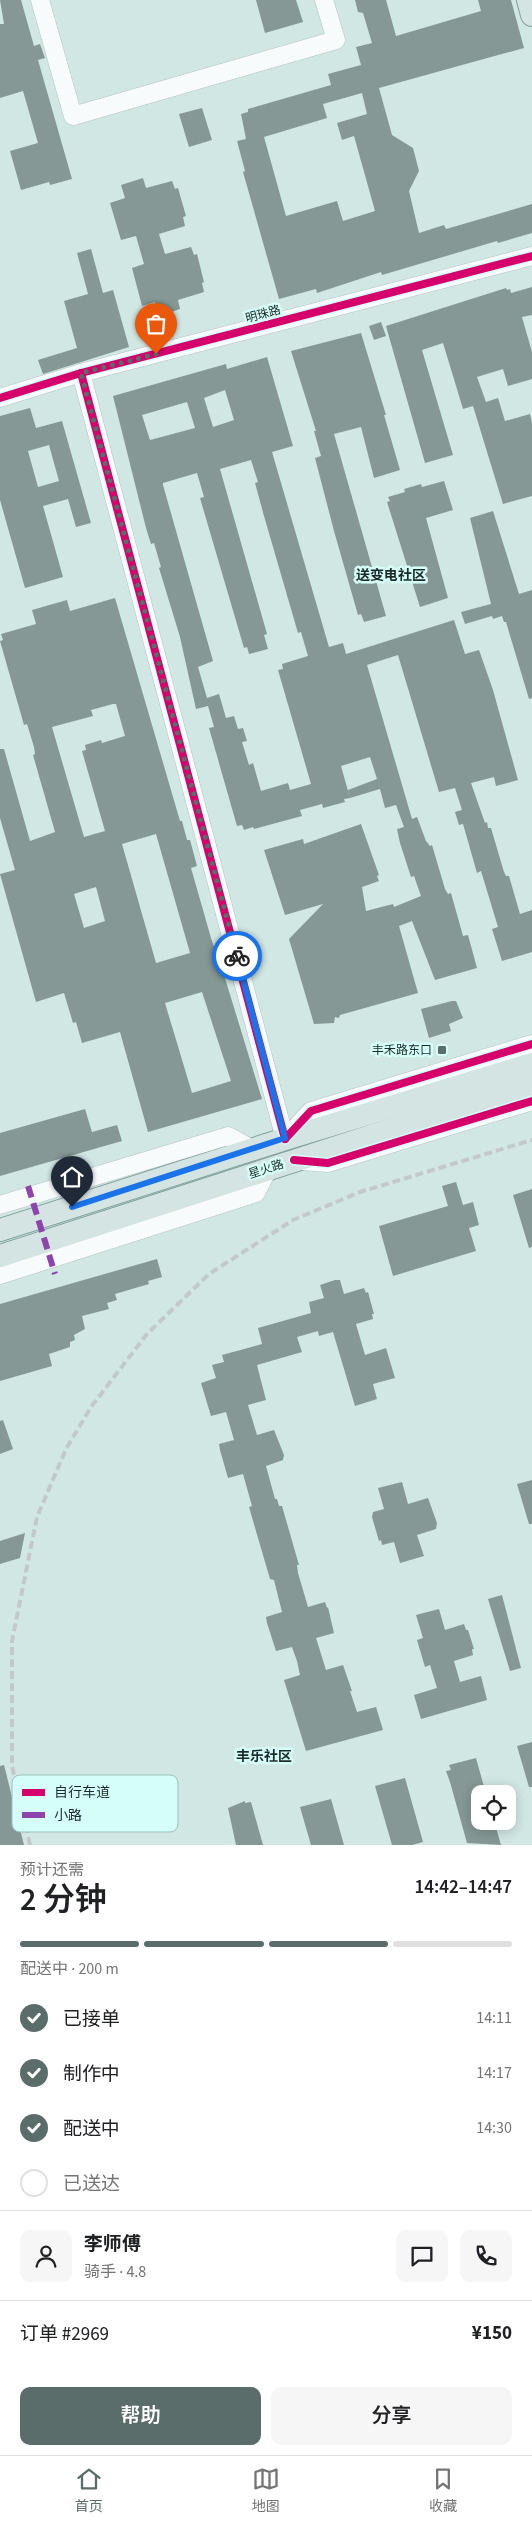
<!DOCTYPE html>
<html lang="zh">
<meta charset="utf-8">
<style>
body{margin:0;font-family:"Source Sans 3","Noto Sans SC",sans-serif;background:#f6f6f6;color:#202124;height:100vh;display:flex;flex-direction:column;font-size:19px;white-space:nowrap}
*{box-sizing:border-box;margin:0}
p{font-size:16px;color:#757577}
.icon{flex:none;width:28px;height:28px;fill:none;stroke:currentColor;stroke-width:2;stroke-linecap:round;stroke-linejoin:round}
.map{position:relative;height:1845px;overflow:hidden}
.panel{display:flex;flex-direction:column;background:#fff;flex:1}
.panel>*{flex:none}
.fabs{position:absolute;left:471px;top:1785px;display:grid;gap:10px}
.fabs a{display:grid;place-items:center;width:45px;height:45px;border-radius:10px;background:#fff;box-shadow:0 2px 12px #0003;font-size:25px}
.pin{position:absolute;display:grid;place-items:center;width:42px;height:42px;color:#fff;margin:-51px -21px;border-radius:50% 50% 50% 0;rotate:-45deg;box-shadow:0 0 5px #0007}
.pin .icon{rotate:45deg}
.courier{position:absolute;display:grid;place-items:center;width:50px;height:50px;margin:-25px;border:4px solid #1a73e8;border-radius:50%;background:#fff;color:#222;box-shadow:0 1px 6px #0007}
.headline em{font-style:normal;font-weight:600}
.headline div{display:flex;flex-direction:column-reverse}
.headline{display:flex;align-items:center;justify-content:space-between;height:85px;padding:0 20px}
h1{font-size:32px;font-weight:600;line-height:38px}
.bar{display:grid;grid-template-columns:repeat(4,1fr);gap:8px 5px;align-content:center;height:60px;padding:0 20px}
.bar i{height:6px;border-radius:4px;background:#e0e0e0}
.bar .current{background:#5b6d6a}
.bar p{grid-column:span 4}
.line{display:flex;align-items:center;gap:12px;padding:0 20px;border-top:1px solid #e0e0e0}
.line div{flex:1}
.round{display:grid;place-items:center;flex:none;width:52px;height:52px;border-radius:10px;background:#f6f6f6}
ol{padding:0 20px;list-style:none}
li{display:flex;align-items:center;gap:15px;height:55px}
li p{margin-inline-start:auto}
li .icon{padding:5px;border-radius:50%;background:#5b6d6a;color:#fff;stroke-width:4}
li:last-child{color:#757577}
li i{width:28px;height:28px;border:2px solid #e0e0e0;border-radius:50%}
.cta{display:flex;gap:10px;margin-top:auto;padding:10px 20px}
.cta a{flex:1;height:58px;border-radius:10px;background:#5b6d6a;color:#fff;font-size:20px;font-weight:600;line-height:58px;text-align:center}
.cta a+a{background:#f6f6f6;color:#202124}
.dock{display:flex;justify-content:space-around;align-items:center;height:70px;border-top:1px solid #e0e0e0;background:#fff;font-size:14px;color:#757577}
.dock a{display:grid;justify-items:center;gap:2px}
.dock .current{color:#5b6d6a}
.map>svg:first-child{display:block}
</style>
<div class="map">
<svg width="532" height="1845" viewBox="0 0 532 1845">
<rect width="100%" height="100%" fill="#d1e7e4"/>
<g fill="#859895" fill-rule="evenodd">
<path d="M0 0H21L34 46 40 44 45 58 38 60 72 179 50 185 49 182 21 190 10 151 38 143 23 91 0 98V24H4Z"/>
<path d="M256 0H296L303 22 265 33Z"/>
<path d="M355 0H386L396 36 481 11 478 0H511L524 48 379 88 392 135 413 148 419 171 409 191 419 233 444 225 446 229 532 204V233L498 243 497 241 382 275 381 272 317 293 316 289 279 299 243 172 245 171 237 141 246 139 241 114 248 112V109L331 85 328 74 361 65 356 47 372 43 363 13 358 12ZM362 93 367 114 337 123 342 140 354 136 375 211 343 221 337 201 286 216 264 137 327 118 323 104Z"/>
<path d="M202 108 212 140 189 147 179 114Z"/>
<path d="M143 178 146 188 172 181 175 189 178 188 186 216 183 217 185 226 159 234 165 254 191 247 194 255 197 254 204 282 202 283 204 292 178 300 180 309 159 316 155 302 142 306 132 268 144 264 136 236 121 240 110 203 125 198 121 185Z"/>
<path d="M91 249 103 293 113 290 129 347 43 374 38 360 77 348 64 301 88 294 77 253Z"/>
<path d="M532 287V315L522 317 532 352V379L508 386 503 369 477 377 486 402 498 398 505 421 530 414 532 423V496L503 504 473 406 463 409 443 343 422 350 453 455 425 463 386 326 506 288 507 290 510 289 511 293Z"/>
<path d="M381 322 386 336 374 340 369 326Z"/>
<path d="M361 333 386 415H384L400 470 374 478 361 427 334 434 386 616 364 622 361 614 358 615 334 531 315 458 321 456 314 431H316L291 351Z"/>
<path d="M267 357 293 446 272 452 329 647 343 643 346 654 454 620 465 654 479 650 493 690 518 780 496 786 494 777 471 783 485 823 487 822 488 828H491L504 872 506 876H509L520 914 532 910V952L502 961 492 929 498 927 481 871 477 873 463 824 459 825 455 812 462 810 455 788 439 792 398 655 367 665 412 819 417 817 426 841 430 846 432 845 445 889 448 894 451 893 463 936 468 935 477 968 435 980 412 921 399 926 418 993 340 1015 339 1018 335 1017 334 1023 314 1024 289 939 323 904 285 915 264 850 303 839 304 844 361 824 379 875 377 876 379 881 362 887 366 911 393 904 394 907 421 896 414 876 411 877 400 843 397 829 404 827 396 805 385 808 380 789 350 798 348 790 377 779 370 757 341 766 350 798 344 799 345 802 323 808 322 804 300 810 302 816 254 829 253 827 244 830 242 825 237 826 209 728 214 727 208 706 196 709 180 637 159 568 161 567 154 543 151 544 146 528 113 396 226 364 227 369ZM225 390 234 420 213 427 204 398ZM187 402 195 428 150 440 142 415ZM251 460 258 482 255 483 264 516 298 633 301 632 308 656 282 664 283 669 278 670 311 784 290 790 288 783 261 791 253 763 249 765 242 742 247 741 243 728 238 729 234 716 226 718 219 694 207 698 198 667 213 661 163 485V483L197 473 204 497 200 498 244 648 247 647 249 654 268 649 264 635 267 634 220 469Z"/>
<path d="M30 408 36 428 62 421 91 523 76 527 68 499 43 506 63 577 25 588 0 500V416ZM49 445 59 481 38 487 28 451Z"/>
<path d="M444 481 453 510 426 518 448 598 420 607 387 502 390 501 388 497 405 492 404 489 421 484 422 487Z"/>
<path d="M493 511 519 594 532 590V698L529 699 506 622H504L502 616 493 619 492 616 465 624 461 612 491 604 470 518Z"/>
<path d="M115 598 180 821H182L187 840H190L197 866 191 868 211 938 214 947 220 945 228 974 224 975 262 1099 148 1132 120 1032 82 1043 76 1022 73 1023 64 993 36 1002 0 874 15 870 0 818V749H4L30 841 55 832 33 755 35 754 34 747 27 724 24 725 0 641 3 640 1 634 36 624 32 610 67 600 70 611ZM113 704H116L125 736 102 743 101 740 85 745 86 750 82 751 105 831 84 837 52 727 93 716 91 710ZM156 834 190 953 156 963 122 844ZM96 887 105 921 84 928 74 894ZM202 992 231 1081 192 1093 165 1003Z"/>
<path d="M452 1001H456L463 1018 449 1024 451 1031 429 1038 421 1009Z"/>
<path d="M85 1109 92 1132 117 1125 122 1141 0 1176V1133Z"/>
<path d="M456 1182 463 1205 473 1202 479 1225 469 1228 476 1251 393 1276 379 1226 448 1206 442 1186Z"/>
<path d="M532 1189V1247L529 1248 513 1195Z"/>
<path d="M157 1259 162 1277 148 1281 149 1284 115 1294 117 1300 107 1303 109 1309 82 1316 85 1329 74 1335 75 1340 70 1342V1347L49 1354 52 1366 0 1381V1304Z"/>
<path d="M335 1280H340L344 1294 364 1288 366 1293 368 1292 374 1314H372L373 1319 356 1324 365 1355 386 1348 395 1378 373 1384 377 1399 355 1406 333 1332 319 1336 318 1331 297 1337 302 1352 257 1365 266 1400 248 1405 257 1435 274 1430 284 1455 283 1460 266 1466 275 1499H277L279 1506H282L299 1565H297L298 1573 308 1607 325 1602 327 1608 328 1607 334 1633 316 1638 326 1670 343 1665 352 1691H350L357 1712 376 1707 383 1730 306 1751 284 1680 300 1675 297 1661 292 1647 276 1651 267 1623 266 1617 282 1612 274 1580 270 1579 249 1507 252 1506 243 1474 228 1478 220 1450 219 1444 234 1440 226 1412 211 1416 201 1383 216 1378 212 1365 224 1362 222 1355 262 1344 258 1328 311 1313 309 1302 324 1298 320 1285Z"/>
<path d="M3 1420 13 1449 0 1454V1421Z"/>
<path d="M532 1480V1524H529L517 1484Z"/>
<path d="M402 1482 408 1504 428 1498 437 1523 436 1529 417 1535 424 1556 400 1563 394 1542 382 1545 381 1540 379 1541 372 1517 373 1512 384 1509 378 1488Z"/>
<path d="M25 1533 20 1558 0 1564V1541Z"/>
<path d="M502 1595 521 1668 510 1671 488 1599Z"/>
<path d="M439 1609 445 1630 464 1624 466 1630H468L474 1649H472L473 1655 454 1661 460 1682 481 1676 487 1700 421 1719 414 1695 437 1688 430 1665 425 1667 417 1640 423 1638 416 1615Z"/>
<path d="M532 1742V1787H529L517 1746Z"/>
<path d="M476 1758 486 1794H480V1821H494L501 1845 467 1843 450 1782 446 1771 451 1770 449 1765Z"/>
<path d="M4 1765 24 1845H0V1766Z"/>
<path d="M405 1778 423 1842 412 1845H392L375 1786Z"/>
<path d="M331 1799 344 1845H311L300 1807Z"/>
<path d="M245 1801V1803L251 1802 263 1845H236L228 1808Z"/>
</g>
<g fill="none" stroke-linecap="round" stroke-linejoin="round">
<g stroke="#b2c3c1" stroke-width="19">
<g id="minor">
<path d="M40 0 73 116 336 40 324 0"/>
<path d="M81 373 285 1139"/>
<path d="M0 398 81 373 532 256"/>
<path d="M285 1139 311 1111 532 1044"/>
<path d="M302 1161 328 1163 532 1101"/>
<path d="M0 1205 228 1136 252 1149"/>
<path d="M0 1275 256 1193 268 1169"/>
</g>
</g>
<g stroke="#80a19e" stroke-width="24">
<g id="major">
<path d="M528 0 532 15"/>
<path d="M0 1230 285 1139 532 1064"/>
<path d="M0 1256 532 1084"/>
</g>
</g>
<use href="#minor" stroke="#f8fbfb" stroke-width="18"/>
<use href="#major" stroke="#d4e4e2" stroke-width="22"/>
<path stroke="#c3c9c8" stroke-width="4" stroke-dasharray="8 4" stroke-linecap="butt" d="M30 1845 12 1766V1641L37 1517 66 1449 91 1407 147 1334 209 1274 293 1220 360 1192 532 1140"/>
<path stroke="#8e44ad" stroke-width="6" stroke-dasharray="12 6" stroke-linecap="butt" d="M28 1186 55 1274"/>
<g stroke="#d5fef8" stroke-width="11">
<g id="cycleway">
<path d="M81 373 285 1139"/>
<path d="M0 398 81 373 532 256"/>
<path d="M285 1139 311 1111 532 1044"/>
<path d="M294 1160 328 1163 532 1101"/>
</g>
</g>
<use href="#cycleway" stroke="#d6006c" stroke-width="8"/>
</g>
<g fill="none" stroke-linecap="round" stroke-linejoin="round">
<path stroke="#5b6d6a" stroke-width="5" stroke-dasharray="0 9" d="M156 354 81 373 237 956"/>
<path stroke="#1a73e8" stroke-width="6" d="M72 1207 285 1138 237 956"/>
</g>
<rect fill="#5b6d6a" stroke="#d5fef8" stroke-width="2" x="437" y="1045" width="10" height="10" rx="2.5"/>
<g text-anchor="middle" stroke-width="5" stroke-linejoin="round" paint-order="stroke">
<g font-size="12" fill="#1b2b29" stroke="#d5fef8">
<text transform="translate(263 314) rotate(-15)" y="4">明珠路</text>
<text transform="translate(266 1169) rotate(-18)" y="4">星火路</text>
</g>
<g font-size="12" fill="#1b2b29" stroke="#d5fef8" text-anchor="end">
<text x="432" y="1054">丰禾路东口</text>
</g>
<g font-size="14" font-weight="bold" fill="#1b2b29" stroke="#d5fef8">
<text x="391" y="580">送变电社区</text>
<text x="264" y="1761">丰乐社区</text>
</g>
</g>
<rect x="12" y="1775" width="166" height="57" rx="8" fill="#d5fef8" stroke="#9dbfba" stroke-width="1"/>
<rect x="22" y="1789" width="23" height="7" fill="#d6006c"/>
<rect x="22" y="1812" width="23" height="6" fill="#8e44ad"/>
<g font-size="14" fill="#1b2b29">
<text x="54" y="1797">自行车道</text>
<text x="54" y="1820">小路</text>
</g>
</svg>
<div class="fabs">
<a><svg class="icon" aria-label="locate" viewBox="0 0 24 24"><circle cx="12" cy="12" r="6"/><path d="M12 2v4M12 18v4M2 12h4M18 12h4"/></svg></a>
</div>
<div class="pin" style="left:156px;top:354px;background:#ea580c"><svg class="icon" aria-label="bag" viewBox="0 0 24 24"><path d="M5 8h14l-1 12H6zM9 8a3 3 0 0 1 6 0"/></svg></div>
<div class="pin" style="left:72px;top:1207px;background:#1f2937"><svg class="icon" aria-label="home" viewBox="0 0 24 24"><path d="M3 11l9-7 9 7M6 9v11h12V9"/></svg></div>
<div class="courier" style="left:237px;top:956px"><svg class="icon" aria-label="bike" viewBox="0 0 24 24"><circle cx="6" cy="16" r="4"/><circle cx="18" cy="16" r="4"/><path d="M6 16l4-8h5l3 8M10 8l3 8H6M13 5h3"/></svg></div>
</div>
<section class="panel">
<div class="headline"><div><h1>2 分钟</h1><p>预计还需</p></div><em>14:42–14:47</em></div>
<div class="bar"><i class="current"></i><i class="current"></i><i class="current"></i><i></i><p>配送中 · 200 m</p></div>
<ol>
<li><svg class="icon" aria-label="check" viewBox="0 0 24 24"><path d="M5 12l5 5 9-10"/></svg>已接单<p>14:11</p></li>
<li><svg class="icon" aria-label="check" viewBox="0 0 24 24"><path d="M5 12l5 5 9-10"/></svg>制作中<p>14:17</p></li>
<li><svg class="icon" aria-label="check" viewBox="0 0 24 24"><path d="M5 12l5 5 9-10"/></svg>配送中<p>14:30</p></li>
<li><i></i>已送达</li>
</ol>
<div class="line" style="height:90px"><a class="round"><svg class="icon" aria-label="person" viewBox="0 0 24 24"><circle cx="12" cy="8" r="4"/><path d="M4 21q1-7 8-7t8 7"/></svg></a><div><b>李师傅</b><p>骑手 · 4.8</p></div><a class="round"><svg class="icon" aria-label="chat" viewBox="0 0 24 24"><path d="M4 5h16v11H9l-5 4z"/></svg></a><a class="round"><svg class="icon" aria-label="phone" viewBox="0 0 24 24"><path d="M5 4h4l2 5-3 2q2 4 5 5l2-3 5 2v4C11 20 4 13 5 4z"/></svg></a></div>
<div class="line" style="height:65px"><div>订单 #2969</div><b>¥150</b></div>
<div class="cta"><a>帮助</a><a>分享</a></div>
</section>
<nav class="dock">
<a class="current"><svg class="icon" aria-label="home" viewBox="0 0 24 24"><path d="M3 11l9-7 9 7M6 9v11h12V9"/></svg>首页</a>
<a><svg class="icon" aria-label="map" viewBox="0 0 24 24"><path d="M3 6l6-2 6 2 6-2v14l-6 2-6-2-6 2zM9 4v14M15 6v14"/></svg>地图</a>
<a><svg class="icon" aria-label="saved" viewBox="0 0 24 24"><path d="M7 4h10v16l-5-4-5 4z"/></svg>收藏</a>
</nav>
